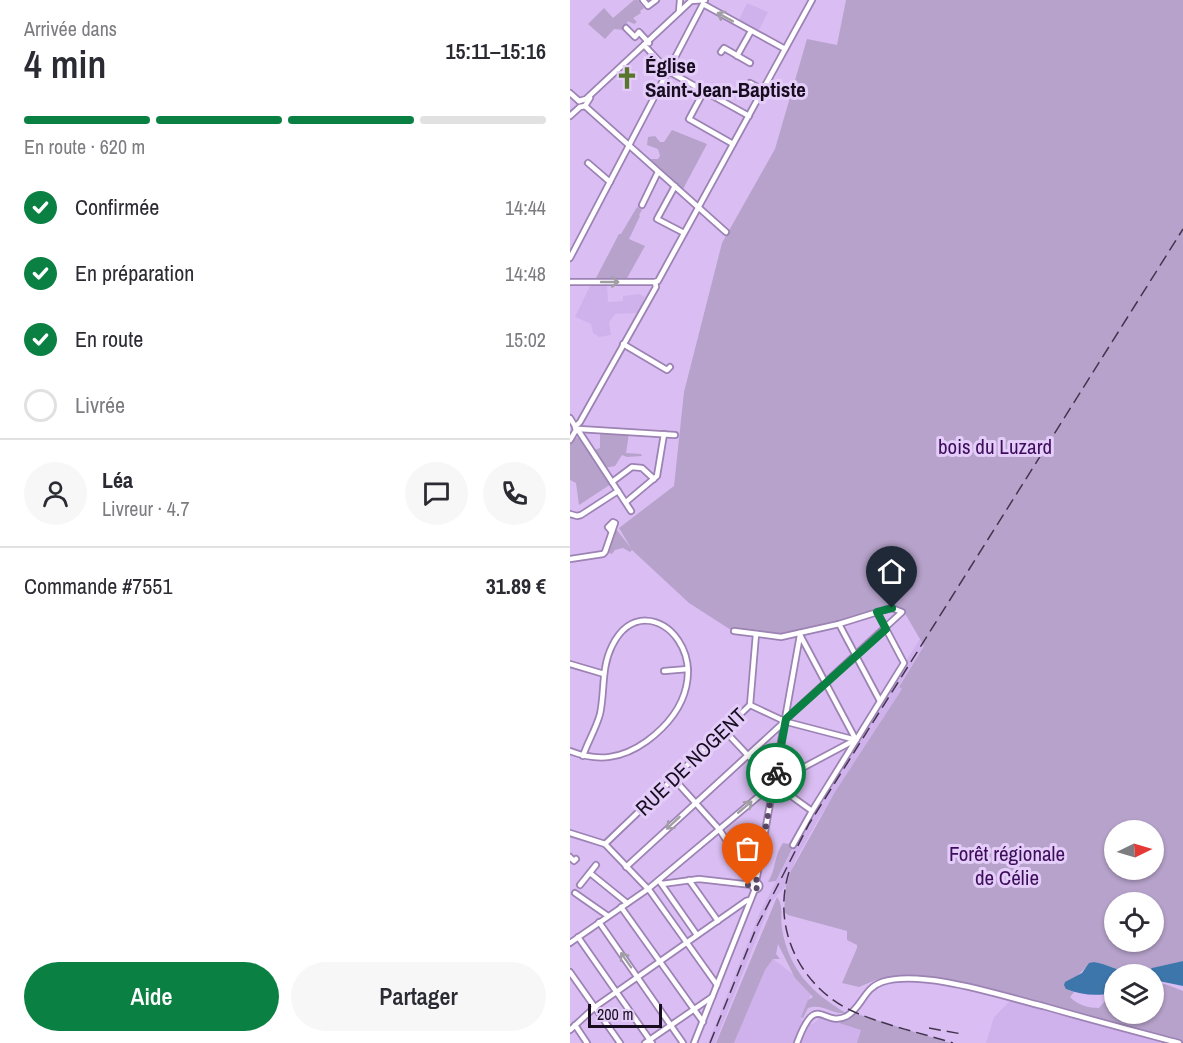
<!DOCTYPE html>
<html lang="fr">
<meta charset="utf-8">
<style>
body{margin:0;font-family:"Archivo Narrow",sans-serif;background:#f7f7f7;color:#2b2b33;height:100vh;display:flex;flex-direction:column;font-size:22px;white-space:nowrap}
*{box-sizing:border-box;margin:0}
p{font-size:20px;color:#7c7c81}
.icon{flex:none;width:33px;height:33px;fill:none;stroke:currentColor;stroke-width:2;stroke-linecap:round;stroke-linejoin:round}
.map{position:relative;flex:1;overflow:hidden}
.drawer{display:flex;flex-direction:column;background:#fff;width:570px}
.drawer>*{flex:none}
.needle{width:39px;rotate:85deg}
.controls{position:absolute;left:534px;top:820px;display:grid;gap:12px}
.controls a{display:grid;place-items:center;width:60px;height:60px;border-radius:50%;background:#fff;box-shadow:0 2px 4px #0004;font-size:30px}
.scale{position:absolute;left:18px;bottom:15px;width:74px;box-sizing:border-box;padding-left:6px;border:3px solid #170d1f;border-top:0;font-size:16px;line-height:21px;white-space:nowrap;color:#170d1f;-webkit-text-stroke:4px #e4cef9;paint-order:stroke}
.pin{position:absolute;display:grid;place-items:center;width:51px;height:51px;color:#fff;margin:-62px -26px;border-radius:50% 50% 50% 0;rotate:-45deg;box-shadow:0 0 6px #0007}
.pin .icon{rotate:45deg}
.courier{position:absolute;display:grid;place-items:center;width:60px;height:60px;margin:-30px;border:4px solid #0b8043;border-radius:50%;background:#fff;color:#222;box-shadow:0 2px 8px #0007}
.overview em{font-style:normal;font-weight:600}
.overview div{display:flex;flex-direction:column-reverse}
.overview{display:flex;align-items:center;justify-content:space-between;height:102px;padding:0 24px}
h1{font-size:39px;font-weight:600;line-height:45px}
.bar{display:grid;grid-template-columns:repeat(4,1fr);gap:9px 6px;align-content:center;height:72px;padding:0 24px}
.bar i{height:8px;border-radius:4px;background:#e1e1e2}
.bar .current{background:#0b8043}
.bar p{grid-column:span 4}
.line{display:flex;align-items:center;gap:15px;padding:0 24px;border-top:2px solid #e1e1e2}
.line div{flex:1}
.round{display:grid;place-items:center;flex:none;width:63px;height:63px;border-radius:32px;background:#f7f7f7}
ol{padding:0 24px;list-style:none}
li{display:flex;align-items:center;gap:18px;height:66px}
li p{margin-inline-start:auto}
li .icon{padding:6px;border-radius:50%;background:#0b8043;color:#fff;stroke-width:4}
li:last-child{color:#7c7c81}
li i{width:33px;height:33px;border:3px solid #e1e1e2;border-radius:50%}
.primary-button{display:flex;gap:12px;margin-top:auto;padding:12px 24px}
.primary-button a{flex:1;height:69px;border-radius:36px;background:#0b8043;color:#fff;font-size:24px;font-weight:600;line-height:69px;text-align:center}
.primary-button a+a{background:#f7f7f7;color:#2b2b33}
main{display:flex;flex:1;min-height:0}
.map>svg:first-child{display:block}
</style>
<main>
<section class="drawer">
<div class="overview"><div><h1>4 min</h1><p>Arrivée dans</p></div><em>15:11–15:16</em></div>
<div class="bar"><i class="current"></i><i class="current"></i><i class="current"></i><i></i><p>En route · 620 m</p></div>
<ol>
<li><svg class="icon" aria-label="check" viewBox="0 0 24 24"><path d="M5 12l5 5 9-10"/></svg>Confirmée<p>14:44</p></li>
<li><svg class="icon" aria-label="check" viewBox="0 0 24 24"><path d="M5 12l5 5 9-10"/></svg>En préparation<p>14:48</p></li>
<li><svg class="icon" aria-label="check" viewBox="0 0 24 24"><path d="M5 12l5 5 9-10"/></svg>En route<p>15:02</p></li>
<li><i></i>Livrée</li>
</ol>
<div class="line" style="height:108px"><a class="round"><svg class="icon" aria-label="person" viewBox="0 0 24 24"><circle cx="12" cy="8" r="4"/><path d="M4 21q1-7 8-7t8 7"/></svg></a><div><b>Léa</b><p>Livreur · 4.7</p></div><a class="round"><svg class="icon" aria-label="chat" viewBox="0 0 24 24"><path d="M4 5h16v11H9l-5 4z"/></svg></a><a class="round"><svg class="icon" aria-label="phone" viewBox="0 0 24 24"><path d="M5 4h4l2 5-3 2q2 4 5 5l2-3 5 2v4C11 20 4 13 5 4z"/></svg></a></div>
<div class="line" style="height:78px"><div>Commande #7551</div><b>31.89 €</b></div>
<div class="primary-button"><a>Aide</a><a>Partager</a></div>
</section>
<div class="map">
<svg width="613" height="1043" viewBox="0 0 613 1043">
<rect width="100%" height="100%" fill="#dabef3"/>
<g fill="#cfb2ec">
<path d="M177 3 198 12 188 32 168 22Z"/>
<path d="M37 283 38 302 53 301V296L69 294 75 297 68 313 45 314 39 322 41 335 29 337 23 333 21 324 5 317 21 284Z"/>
<path d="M383 599 329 686 332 689 248 820 225 861 217 885 201 902 145 1043H138L190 912 242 813 349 640 353 638Z"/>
<path d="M203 959 223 974 241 994 231 1020 242 1024 252 1017 292 1030 287 1043H164L195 970Z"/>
<path d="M440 1001 474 1010 597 1043H416L424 1017Z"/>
</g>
<g fill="#b6a2ca" fill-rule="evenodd">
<path d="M64 0H68L74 8 70 11 71 13 63 18 67 22 64 24 58 21 54 30 44 29 35 39 18 24 34 8 43 18Z"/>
<path d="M276 0H613V961L583 968C567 984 542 964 524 962 516 965 502 982 496 989L504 992 500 997C507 1005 519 1008 529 1008L536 1000 544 996V1014H584V986L595 984 613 991V1042L384 981 363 978 340 977 308 979 289 987 272 983 287 948V945L277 940V931L218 915 214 912 216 886 221 871 265 792 332 689 329 687 354 646 333 610 322 608 210 636 181 631 161 630 119 603 62 550 60 552 53 548 45 550 42 554 37 552 46 529 61 548 49 528 104 486 114 392 152 243 205 149 237 39 267 45ZM544 831H584V870H544ZM544 903H584V942H544Z"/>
<path d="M102 130 137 144 112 191 70 153 80 159H88L90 156 88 149 77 145 78 137 85 136 90 142H94Z"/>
<path d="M67 207 72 210 69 215 70 216 59 239 75 246 56 280H25L49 234H51Z"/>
<path d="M30 431 59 433 56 453 71 454 72 456 57 457 52 455 45 466 34 468 22 451 30 448Z"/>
<path d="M3 437 11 438 41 484 9 505 6 483 0 480V444Z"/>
<path d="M213 843 224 845 206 881 198 882C206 870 204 855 213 843Z"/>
<path d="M207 897C214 906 210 918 212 929 219 970 242 993 276 1013 262 1015 253 1003 238 1008L233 1018 231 1017 238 1000 243 997 225 978 208 944 206 954 210 959H203L195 970 164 1043H146Z"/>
<path d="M284 1014H287L380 1043H287L291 1030 269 1023 280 1019Z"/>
</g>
<path fill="#3d76ab" d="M613 961V986L584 980V975H550L546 973 535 984V987H544V992C529 997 511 995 496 989L494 985 495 982 512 973 519 963 524 962C542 964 567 984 582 968Z"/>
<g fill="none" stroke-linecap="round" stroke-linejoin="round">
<g stroke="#9c83b4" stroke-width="8">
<g id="minor">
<path d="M73 0 78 6 86 0"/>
<path d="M109 12 110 0"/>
<path d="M56 28 65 37 69 32 79 43"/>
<path d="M74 45 98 71 179 116"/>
<path d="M151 52 154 48 180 63"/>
<path d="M167 56 181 31"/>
<path d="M180 83 193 90"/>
<path d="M134 91 119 119 163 144"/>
<path d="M0 93 9 101"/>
<path d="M9 101 16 99 121 1 135 0"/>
<path d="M15 106 156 232"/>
<path d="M0 116 10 107 15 106 20 98"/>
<path d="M18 163 40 182"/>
<path d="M105 186 87 219 114 233"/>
<path d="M72 205 88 172"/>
<path d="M0 258 133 4 215 49"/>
<path d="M0 282H85"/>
<path d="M53 344 97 370 100 367"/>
<path d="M0 418 5 426"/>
<path d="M9 429 105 435"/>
<path d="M8 430 61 511"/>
<path d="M0 440 6 430 5 427 10 422 86 287 85 282 88 281 242 0"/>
<path d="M42 482 62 467 72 468 84 479"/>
<path d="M56 502 87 476 94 434"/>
<path d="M0 514 7 516 11 515 48 491"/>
<path d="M0 559 33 554 35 552 45 523 43 522 38 527 42 532"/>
<path d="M269 624 310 701"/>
<path d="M164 631 211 637 269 624 314 610 322 608 332 612 216 719"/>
<path d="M229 633 286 740"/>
<path d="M0 664 34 674"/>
<path d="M94 671 118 669"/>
<path d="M180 705 212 720"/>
<path d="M215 719 230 635"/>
<path d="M217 722 286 740"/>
<path d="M154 730 202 781"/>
<path d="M0 751C28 762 52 759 77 741 171 671 78 574 42 646 31 668 35 691 30 714 26 729 17 743 13 756"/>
<path d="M104 779 149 829 184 883"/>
<path d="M206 782 283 741"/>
<path d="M206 785 242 811"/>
<path d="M0 833 35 844 80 891 147 985"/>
<path d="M35 844 180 705 186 634"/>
<path d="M223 845 242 811 334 663 307 612"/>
<path d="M0 857 4 861 6 859"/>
<path d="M56 867 212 724V720L215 719 217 722 214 724 204 781"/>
<path d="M20 873 57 903"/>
<path d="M119 880 148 921"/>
<path d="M90 882 127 935"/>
<path d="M186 882 203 787"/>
<circle cx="186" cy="886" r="3.5"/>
<path d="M92 884 129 879 182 885"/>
<path d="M10 885 26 865"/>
<path d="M5 893 38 916"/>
<path d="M51 907 133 1022"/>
<path d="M29 922 113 1043"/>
<path d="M8 937 82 1043"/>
<path d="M0 943 78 889 201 786"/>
<path d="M0 972 50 1043"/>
<path d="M5 1025 17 1043"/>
<path d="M0 1030 25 1007 176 901 180 900"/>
<path d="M75 1043 142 997"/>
<path d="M124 1043 185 889"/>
<path d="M227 1043C247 989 253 1029 277 1016 292 1007 294 988 312 982 352 969 432 996 473 1006 518 1019 564 1031 609 1043"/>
</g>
</g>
<use href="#minor" stroke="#fff" stroke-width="4.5"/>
<g stroke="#43344e" stroke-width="1.5" stroke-dasharray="12 6" stroke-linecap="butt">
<path d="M219 872C202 926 228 983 278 1009 306 1023 351 1033 383 1043"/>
<path d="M359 1028 392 1034"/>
<path d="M140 1043 187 926 239 824 613 229"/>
</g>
</g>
<defs><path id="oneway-shaft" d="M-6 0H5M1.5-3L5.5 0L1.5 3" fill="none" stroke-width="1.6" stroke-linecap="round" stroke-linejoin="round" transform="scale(1.5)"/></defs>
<g stroke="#a29ea5">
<use href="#oneway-shaft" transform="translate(155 17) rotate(-151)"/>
<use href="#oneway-shaft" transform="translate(40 282)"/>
<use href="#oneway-shaft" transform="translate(175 807) rotate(-40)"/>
<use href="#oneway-shaft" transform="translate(103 823) rotate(137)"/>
<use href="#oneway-shaft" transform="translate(56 960) rotate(-125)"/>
</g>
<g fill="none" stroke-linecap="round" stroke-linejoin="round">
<path stroke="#5b4b69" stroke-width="6" stroke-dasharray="0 10.8" d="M178 885H182L185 889 189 887 186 882 203 787 207 785 204 781 206 773"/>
<path stroke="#0b8043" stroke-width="8" d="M206 773 216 719 316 629 307 612 322 608"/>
</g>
<defs>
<g id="church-bare" transform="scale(1.8)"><path d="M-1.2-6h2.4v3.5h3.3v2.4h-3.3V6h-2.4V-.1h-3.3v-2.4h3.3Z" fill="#58762b" stroke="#e4cef9" stroke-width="2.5" paint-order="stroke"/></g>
</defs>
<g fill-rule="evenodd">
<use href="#church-bare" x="57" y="78"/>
</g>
<g text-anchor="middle" stroke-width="6" stroke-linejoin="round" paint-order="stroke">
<g font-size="21" font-weight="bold" fill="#170d1f" stroke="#e4cef9" text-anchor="start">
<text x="75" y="73">Église<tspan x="75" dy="24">Saint-Jean-Baptiste</tspan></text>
</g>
<g font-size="21" fill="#3e0c5c" stroke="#e4cef9">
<text x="425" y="454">bois du Luzard</text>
<text x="437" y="861">Forêt régionale<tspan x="437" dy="24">de Célie</tspan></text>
</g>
<g font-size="21" fill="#170d1f" stroke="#e4cef9">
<text transform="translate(121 762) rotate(-44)" y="7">RUE DE NOGENT</text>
</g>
</g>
</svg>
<div class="controls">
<a><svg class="needle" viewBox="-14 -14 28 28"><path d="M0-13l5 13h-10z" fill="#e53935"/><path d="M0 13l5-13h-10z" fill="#7c7c81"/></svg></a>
<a><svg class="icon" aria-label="locate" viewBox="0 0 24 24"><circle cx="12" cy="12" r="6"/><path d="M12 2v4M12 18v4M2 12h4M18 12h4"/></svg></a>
<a><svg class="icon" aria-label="layers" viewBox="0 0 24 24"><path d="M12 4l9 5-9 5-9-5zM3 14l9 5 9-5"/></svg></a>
</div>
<div class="scale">200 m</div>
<div class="pin" style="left:178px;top:885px;background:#ea580c"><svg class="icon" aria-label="bag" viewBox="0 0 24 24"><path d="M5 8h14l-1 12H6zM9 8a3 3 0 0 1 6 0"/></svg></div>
<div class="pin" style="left:322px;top:608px;background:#1f2937"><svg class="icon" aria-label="home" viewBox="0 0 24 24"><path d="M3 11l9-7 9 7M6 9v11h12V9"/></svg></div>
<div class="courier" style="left:206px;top:773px"><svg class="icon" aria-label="bike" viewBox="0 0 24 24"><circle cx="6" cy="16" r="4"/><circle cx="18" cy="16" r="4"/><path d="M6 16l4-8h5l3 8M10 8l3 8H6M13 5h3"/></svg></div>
</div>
</main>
